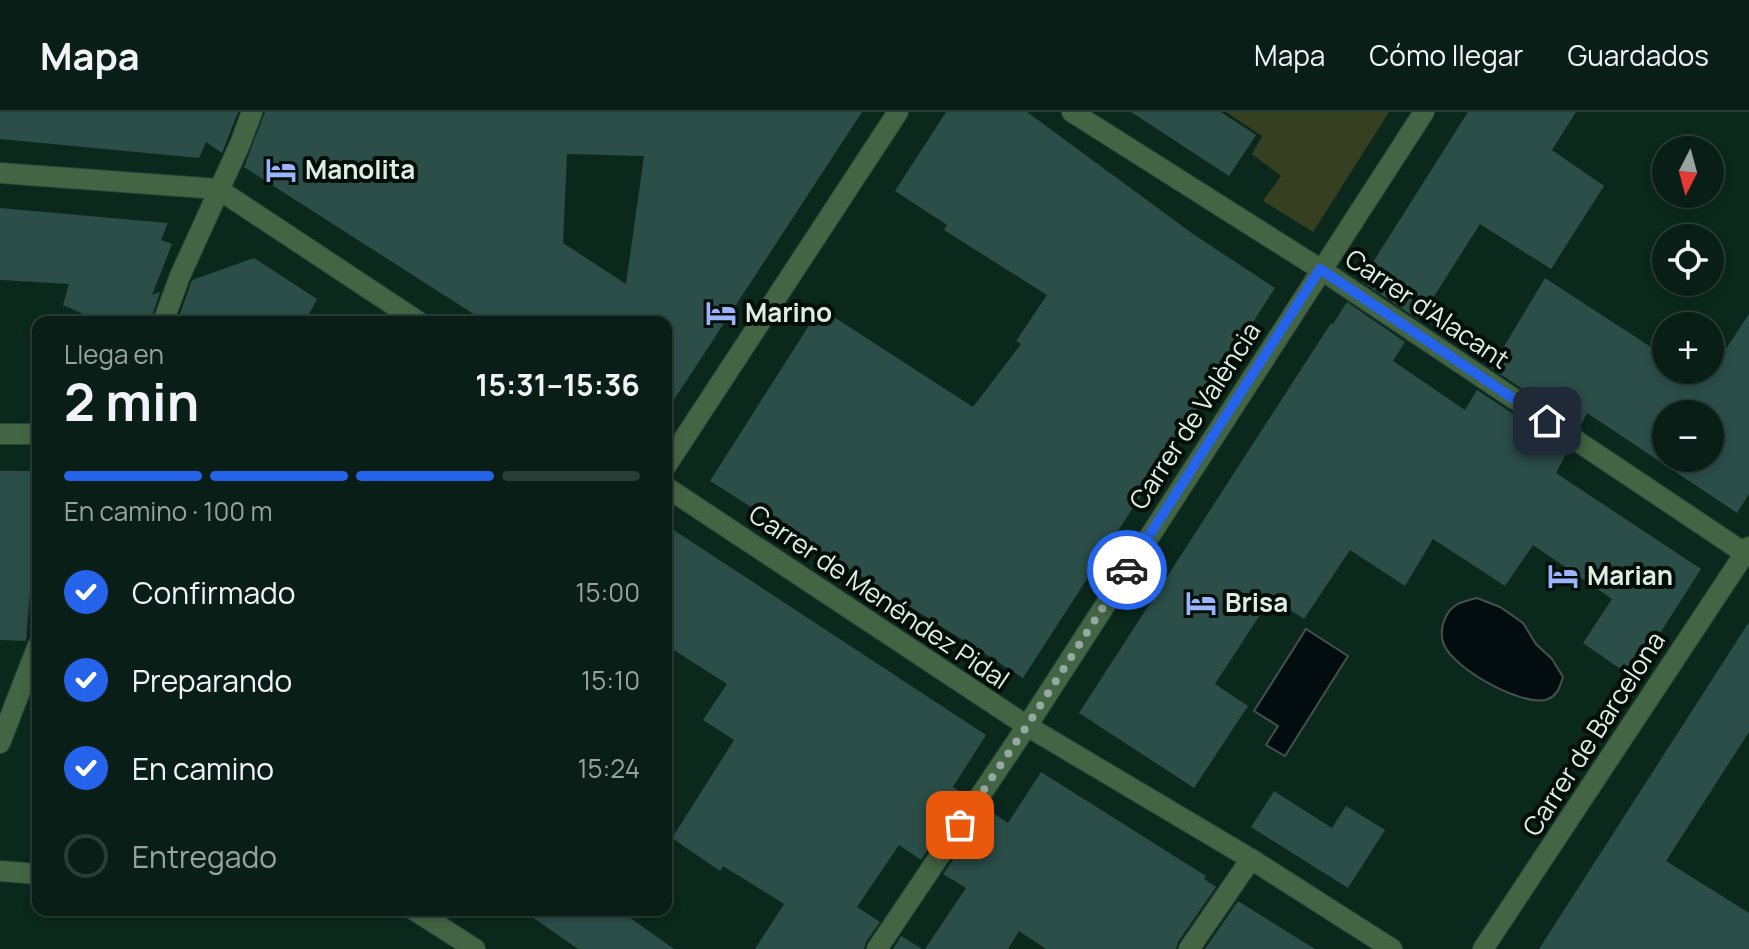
<!DOCTYPE html>
<html lang="es">
<meta charset="utf-8">
<style>
body{margin:0;font-family:Manrope,sans-serif;background:#162b23;color:#f1f3f6;height:100vh;display:flex;flex-direction:column;font-size:30px;white-space:nowrap}
*{box-sizing:border-box;margin:0}
p{font-size:26px;color:#98a2a1}
.icon{flex:none;width:44px;height:44px;fill:none;stroke:currentColor;stroke-width:2;stroke-linecap:round;stroke-linejoin:round}
.map{position:relative;flex:1;overflow:hidden}
.sheet{position:absolute;left:32px;top:204px;width:640px;height:600px;display:flex;flex-direction:column;background:#081e16;border-radius:16px;box-shadow:0 4px 12px #0003,0 0 0 2px #293c35}
.sheet>*{flex:none}
.needle{width:52px;rotate:186deg}
.controls{position:absolute;left:1652px;top:24px;display:grid;gap:16px}
.controls a{display:grid;place-items:center;width:72px;height:72px;border-radius:50%;background:#081e16;box-shadow:0 4px 12px #0003,0 0 0 2px #293c35;font-size:40px}
.pin{position:absolute;display:grid;place-items:center;width:68px;height:68px;color:#fff;margin:-34px;border-radius:16px;box-shadow:0 4px 12px #0006}
.courier{position:absolute;display:grid;place-items:center;width:80px;height:80px;margin:-40px;border:6px solid #2563eb;border-radius:50%;background:#fff;color:#222;box-shadow:0 2px 10px #0007}
.headline em{font-style:normal;font-weight:700}
.headline div{display:flex;flex-direction:column-reverse}
.headline{display:flex;align-items:center;justify-content:space-between;height:136px;padding:0 32px}
h1{font-size:52px;font-weight:700;line-height:60px}
.bar{display:grid;grid-template-columns:repeat(4,1fr);gap:12px 8px;align-content:center;height:96px;padding:0 32px}
.bar i{height:10px;border-radius:6px;background:#293c35}
.bar .on{background:#2563eb}
.bar p{grid-column:span 4}
ol{padding:0 32px;list-style:none}
li{display:flex;align-items:center;gap:24px;height:88px}
li p{margin-inline-start:auto}
li .icon{padding:8px;border-radius:50%;background:#2563eb;color:#fff;stroke-width:4}
li:last-child{color:#98a2a1}
li i{width:44px;height:44px;border:4px solid #293c35;border-radius:50%}
header{display:flex;align-items:center;gap:48px;box-sizing:border-box;height:112px;padding:0 40px;background:#081e16;border-bottom:2px solid #293c35}
header strong{font-size:38px}
nav{display:flex;gap:44px;margin-inline-start:auto;font-size:28px}
.map>svg:first-child{display:block}
</style>
<header>
<strong>Mapa</strong>
<nav><a>Mapa</a><a>Cómo llegar</a><a>Guardados</a></nav>
</header>
<div class="map">
<svg width="1749" height="837" viewBox="0 0 1749 837">
<rect width="100%" height="100%" fill="#0b281d"/>
<path fill="#364020" d="M1226 0H1389L1313 120 1263 89 1281 64 1252 42 1262 24Z"/>
<g fill="#030d0f" stroke="#455050" stroke-width="2">
<path d="M1477 486 1500 495 1523 511 1536 532 1552 547 1563 565C1560 575 1557 585 1545 588 1519 593 1455 557 1444 533 1441 526 1441 516 1444 509 1450 492 1461 490 1477 486Z"/>
<path d="M1306 517 1348 544 1285 644 1266 633 1278 614 1254 599Z"/>
</g>
<g fill="#2b4e49" fill-rule="evenodd">
<path d="M0 0H238L222 41 206 30 199 46 0 27Z"/>
<path d="M265 0H862L666 300V210H486L244 55ZM567 42 644 44 626 172 563 131Z"/>
<path d="M946 0H1027L1193 122 1275 176 1023 566 710 369 820 196 973 295 1021 232 1016 229 1047 183 944 118 947 113 895 79Z"/>
<path d="M1131 0H1221L1256 23 1229 64Z"/>
<path d="M1468 0H1576L1552 38 1604 74 1551 157 1480 112 1419 208 1361 169Z"/>
<path d="M0 96 168 111 161 128 172 132 152 183 160 180 150 210H90V205L63 193 69 172 0 168Z"/>
<path d="M254 146 317 187 305 210H177L192 168Z"/>
<path d="M1545 166 1657 239 1661 234 1666 237V258H1698L1708 264 1749 202V382L1737 401 1587 301 1580 315 1491 256ZM1666 302H1710V346H1666Z"/>
<path d="M1347 190 1405 230 1393 249 1465 298 1477 278 1568 338 1556 361 1701 457 1632 565 1583 531 1612 487 1533 433 1505 474 1433 427 1405 474 1350 438 1304 507 1271 486 1215 572 1248 594 1194 676 1079 601 1331 211 1333 212Z"/>
<path d="M0 359H38V456H32L26 529 0 528Z"/>
<path d="M666 413 986 623 953 675 965 683 921 748 899 733 857 795 880 810 866 830 864 837H755L784 792 723 754 720 759 672 726 734 628 703 608 727 572 666 533Z"/>
<path d="M1749 510V620L1666 749 1749 801V837H1539Z"/>
<path d="M1041 660 1206 764 1204 767 1216 775 1178 830 1176 837H1046L1019 819 1008 837H925L966 776 943 762 987 697 1008 711Z"/>
<path d="M1274 679 1332 716 1346 694 1385 718 1348 776 1251 715Z"/>
<path d="M1238 789 1315 837H1205Z"/>
<path d="M522 798H619L674 837H578Z"/>
<path d="M901 824 922 837H893Z"/>
</g>
<g fill="none" stroke-linecap="round" stroke-linejoin="round">
<g stroke="#294439" stroke-width="22">
<g id="minor">
<path d="M1072 0 1320 157 1749 444"/>
<path d="M0 61 218 77 419 210"/>
<path d="M163 210 180 164 240 32 252 0"/>
<path d="M0 322H38"/>
<path d="M666 354 898 0"/>
<path d="M666 375 1027 614 1251 747 1392 837"/>
<path d="M0 631 38 533"/>
<path d="M0 759 38 762"/>
<path d="M414 798 475 837"/>
<path d="M877 837 1027 614 1424 0"/>
<path d="M1189 837 1251 747"/>
<path d="M1483 837 1749 435"/>
</g>
</g>
<use href="#minor" stroke="#436543" stroke-width="20"/>
</g>
<g fill="none" stroke-linecap="round" stroke-linejoin="round">
<path stroke="#94a9a0" stroke-width="8" stroke-dasharray="0 14.4" d="M960 713 1027 614 1127 458"/>
<path stroke="#2563eb" stroke-width="10" d="M1127 458 1320 157 1547 309"/>
</g>
<defs>
<g id="hotel-bare" transform="scale(2.4)"><path d="M-6-4.5h1.5V1H6V5H4.5V3h-9V5H-6ZM-4 0a1.8 1.8 0 1 1 3.6 0ZM.5 0V-2.5h3Q6-2.5 6 0Z" fill="#9cb4fd" stroke="#040e09" stroke-width="2.5" paint-order="stroke"/></g>
</defs>
<g fill-rule="evenodd">
<use href="#hotel-bare" x="281" y="58"/>
<use href="#hotel-bare" x="721" y="201"/>
<use href="#hotel-bare" x="1563" y="464"/>
<use href="#hotel-bare" x="1201" y="491"/>
</g>
<g text-anchor="middle" stroke-width="8" stroke-linejoin="round" paint-order="stroke">
<g font-size="26" font-weight="bold" fill="#deeee6" stroke="#040e09" text-anchor="start">
<text x="305" y="67">Manolita</text>
<text x="745" y="210">Marino</text>
<text x="1587" y="473">Marian</text>
<text x="1225" y="500">Brisa</text>
</g>
<g font-size="26" fill="#deeee6" stroke="#040e09">
<text transform="translate(1427 197) rotate(34)" y="9">Carrer d'Alacant</text>
<text transform="translate(1195 304) rotate(-57)" y="9">Carrer de València</text>
<text transform="translate(879 485) rotate(34)" y="9">Carrer de Menéndez Pidal</text>
<text transform="translate(1594 622) rotate(-57)" y="9">Carrer de Barcelona</text>
</g>
</g>
</svg>
<div class="controls">
<a><svg class="needle" viewBox="-14 -14 28 28"><path d="M0-13l5 13h-10z" fill="#e53935"/><path d="M0 13l5-13h-10z" fill="#98a2a1"/></svg></a>
<a><svg class="icon" aria-label="locate" viewBox="0 0 24 24"><circle cx="12" cy="12" r="6"/><path d="M12 2v4M12 18v4M2 12h4M18 12h4"/></svg></a>
<a>+</a>
<a>−</a>
</div>
<div class="pin" style="left:960px;top:713px;background:#ea580c"><svg class="icon" aria-label="bag" viewBox="0 0 24 24"><path d="M5 8h14l-1 12H6zM9 8a3 3 0 0 1 6 0"/></svg></div>
<div class="pin" style="left:1547px;top:309px;background:#1f2937"><svg class="icon" aria-label="home" viewBox="0 0 24 24"><path d="M3 11l9-7 9 7M6 9v11h12V9"/></svg></div>
<div class="courier" style="left:1127px;top:458px"><svg class="icon" aria-label="car" viewBox="0 0 24 24"><path d="M5 17H2v-5l4-1 3-4h7l3 4 3 1v5h-3M9 17h6M6 11h13"/><circle cx="7" cy="17" r="2"/><circle cx="17" cy="17" r="2"/></svg></div>
<section class="sheet">
<div class="headline"><div><h1>2 min</h1><p>Llega en</p></div><em>15:31–15:36</em></div>
<div class="bar"><i class="on"></i><i class="on"></i><i class="on"></i><i></i><p>En camino · 100 m</p></div>
<ol>
<li><svg class="icon" aria-label="check" viewBox="0 0 24 24"><path d="M5 12l5 5 9-10"/></svg>Confirmado<p>15:00</p></li>
<li><svg class="icon" aria-label="check" viewBox="0 0 24 24"><path d="M5 12l5 5 9-10"/></svg>Preparando<p>15:10</p></li>
<li><svg class="icon" aria-label="check" viewBox="0 0 24 24"><path d="M5 12l5 5 9-10"/></svg>En camino<p>15:24</p></li>
<li><i></i>Entregado</li>
</ol>
</section>
</div>
